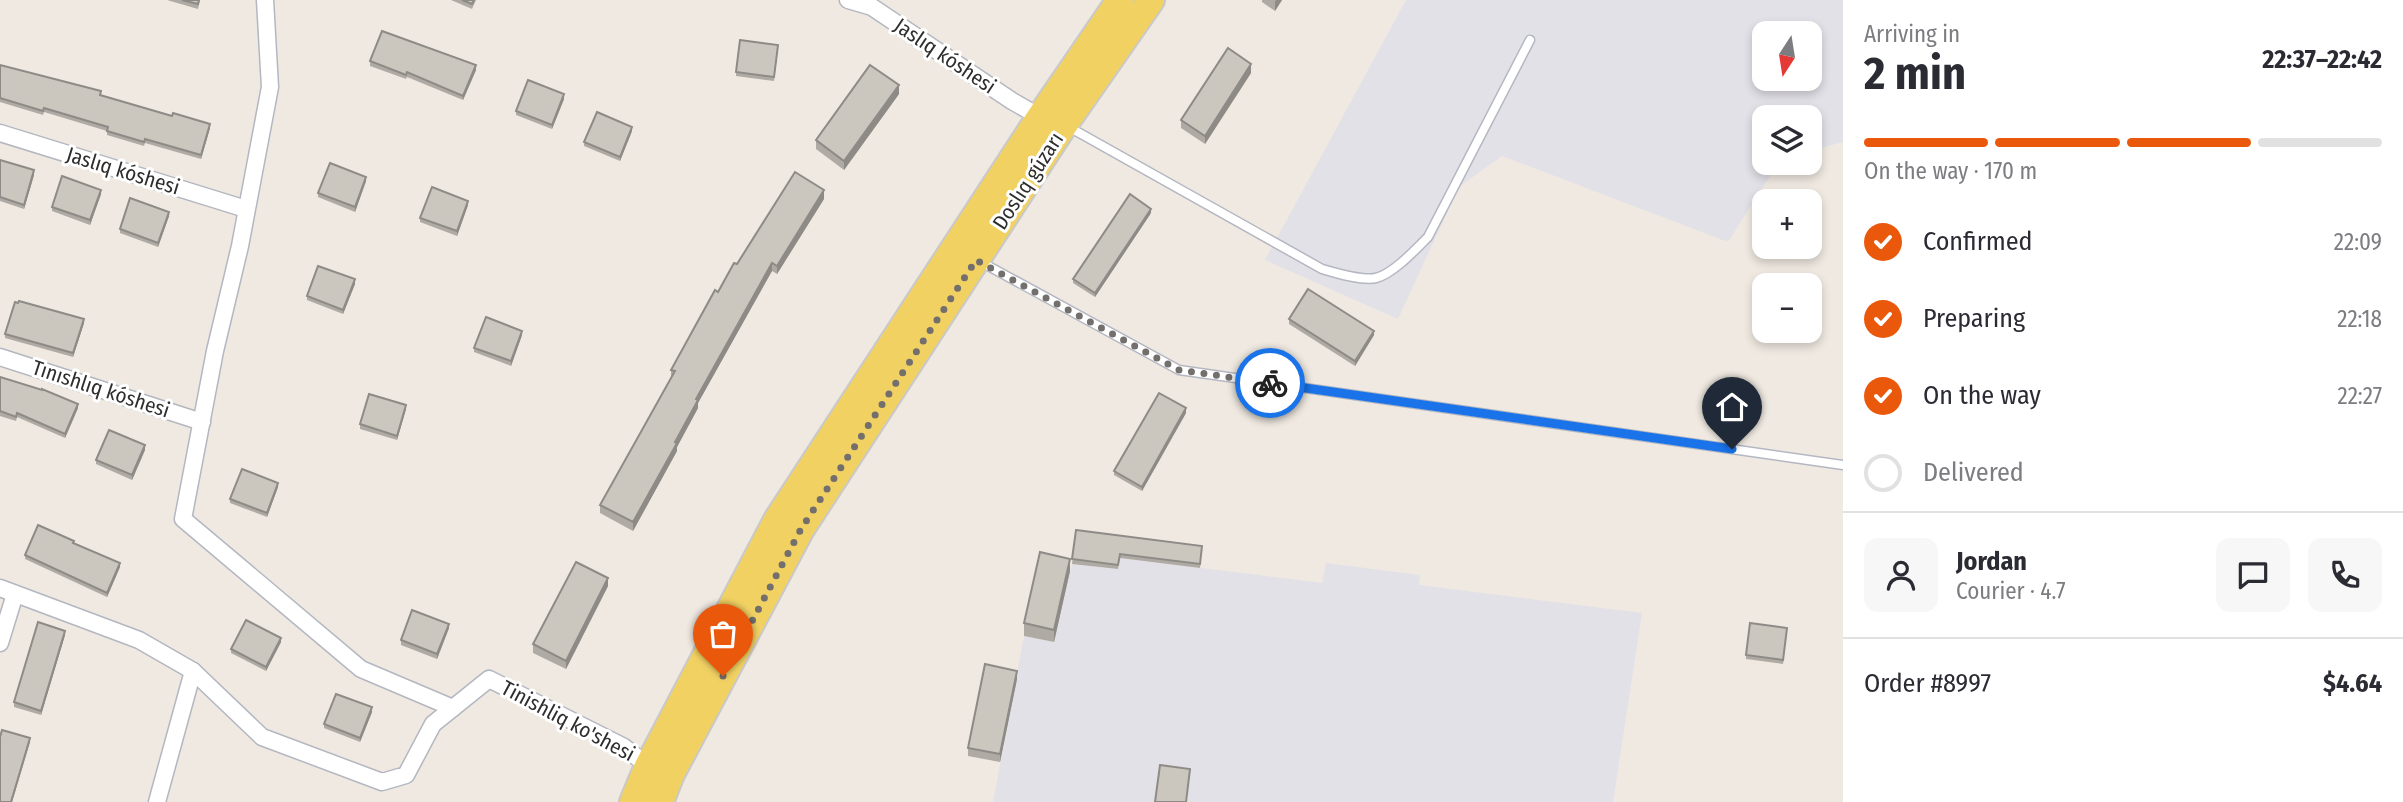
<!DOCTYPE html>
<meta charset="utf-8">
<style>
body{margin:0;font-family:"Fira Sans Condensed",sans-serif;background:#f7f7f7;color:#2b2b33;height:100vh;display:flex;flex-direction:column;font-size:26px;white-space:nowrap}
*{box-sizing:border-box;margin:0}
p{font-size:23px;color:#7c7c81}
.icon{flex:none;width:38px;height:38px;fill:none;stroke:currentColor;stroke-width:2;stroke-linecap:round;stroke-linejoin:round}
.map{position:relative;flex:1;overflow:hidden}
.details{display:flex;flex-direction:column;background:#fff;width:560px}
.details>*{flex:none}
.needle{width:46px;rotate:192deg}
.fabs{position:absolute;left:1752px;top:21px;display:grid;gap:14px}
.fabs a{display:grid;place-items:center;width:70px;height:70px;border-radius:14px;background:#fff;box-shadow:0 4px 10px #0003;font-size:35px}
.pin{position:absolute;display:grid;place-items:center;width:60px;height:60px;color:#fff;margin:-72px -30px;border-radius:50% 50% 50% 0;rotate:-45deg;box-shadow:0 0 7px #0007}
.pin .icon{rotate:45deg}
.courier{position:absolute;display:grid;place-items:center;width:70px;height:70px;margin:-35px;border:5px solid #1a73e8;border-radius:50%;background:#fff;color:#222;box-shadow:0 2px 9px #0007}
.head em{font-style:normal;font-weight:700}
.head div{display:flex;flex-direction:column-reverse}
.head{display:flex;align-items:center;justify-content:space-between;height:119px;padding:0 21px}
h1{font-size:46px;font-weight:700;line-height:52px}
.bar{display:grid;grid-template-columns:repeat(4,1fr);gap:10px 7px;align-content:center;height:84px;padding:0 21px}
.bar i{height:9px;border-radius:5px;background:#e1e1e2}
.bar .selected{background:#ea580c}
.bar p{grid-column:span 4}
.line{display:flex;align-items:center;gap:18px;padding:0 21px;border-top:2px solid #e1e1e2}
.line div{flex:1}
.round{display:grid;place-items:center;flex:none;width:74px;height:74px;border-radius:14px;background:#f7f7f7}
ol{padding:0 21px;list-style:none}
li{display:flex;align-items:center;gap:21px;height:77px}
li p{margin-inline-start:auto}
li .icon{padding:7px;border-radius:50%;background:#ea580c;color:#fff;stroke-width:4}
li:last-child{color:#7c7c81}
li i{width:38px;height:38px;border:4px solid #e1e1e2;border-radius:50%}
main{display:flex;flex:1;min-height:0}
.map>svg:first-child{display:block}
</style>
<main>
<div class="map">
<svg width="1843" height="802" viewBox="0 0 1843 802">
<rect width="100%" height="100%" fill="#efe9e1"/>
<g fill="#e3e1e8" fill-rule="evenodd">
<path d="M1406 0H1843V142L1810 151V117H1764V163H1778L1728 242 1502 156 1459 187 1398 319 1265 260ZM1764 33H1810V79H1764Z"/>
<path d="M1120 558 1322 583 1326 563 1420 575 1419 585 1642 613 1613 802H993L1024 636 1054 642 1072 564 1118 569Z"/>
</g>
<g fill="none" stroke-linecap="round" stroke-linejoin="round">
<g stroke="#b4b7c1" stroke-width="11">
<g id="service">
<path d="M1067 126 1322 269C1336 273 1362 281 1376 278 1393 274 1416 249 1428 237L1530 40"/>
<path d="M981 262 1179 370 1843 465"/>
</g>
</g>
<g stroke="#b4b7c1" stroke-width="19">
<g id="minor">
<path d="M265 0 270 87 240 246 215 351 183 519 361 669 453 708"/>
<path d="M848 0 872 7 1012 101 1040 117"/>
<path d="M0 133 246 209"/>
<path d="M0 357 202 422"/>
<path d="M0 588 139 640 193 671 262 737 382 782 406 775 433 724 489 679 624 747 648 766"/>
<path d="M0 643 15 594"/>
<path d="M157 802 193 671"/>
</g>
</g>
<g stroke="#c9c9c9" stroke-width="30">
<g id="primary">
<path d="M633 802 648 766 777 520 1040 117 1120 0"/>
<path d="M660 802 671 774 801 529 1064 125 1151 0"/>
</g>
</g>
<use href="#service" stroke="#fff" stroke-width="8"/>
<use href="#minor" stroke="#fff" stroke-width="16"/>
<use href="#primary" stroke="#f2d163" stroke-width="26"/>
</g>
<g fill="#afaba4">
<path d="M167 0H200L198 9Z"/>
<path d="M451 0H476L472 9Z"/>
<path d="M1262 0H1282L1275 11 1262 2Z"/>
<path d="M778 49 774 81 736 76V72Z"/>
<path d="M370 61 476 70 463 100 407 77 406 79 370 66Z"/>
<path d="M0 65 210 128 201 159 145 143 144 146 107 135V131L44 112 43 115 0 102Z"/>
<path d="M1251 73 1205 144 1181 128V120Z"/>
<path d="M899 94 844 170 816 149V140Z"/>
<path d="M564 99 552 129 516 115V111Z"/>
<path d="M632 131 620 161 584 146V142Z"/>
<path d="M0 160 34 175 24 209 0 201Z"/>
<path d="M366 181 355 212 318 197V193Z"/>
<path d="M101 194 90 225 52 211V207Z"/>
<path d="M824 199 777 274 772 271 698 403V408L677 447V451L633 531 600 513V505L671 377V370L718 292Z"/>
<path d="M468 205 457 236 420 222V218Z"/>
<path d="M1151 213 1095 297 1073 283V279Z"/>
<path d="M169 216 158 247 120 233V229Z"/>
<path d="M355 284 343 314 307 300V296Z"/>
<path d="M1289 319 1374 335 1355 366 1289 324Z"/>
<path d="M84 323 73 357 5 338V334Z"/>
<path d="M522 335 511 366 474 352V348Z"/>
<path d="M0 377 78 408 65 438 17 417 16 421 0 416Z"/>
<path d="M406 409 397 440 360 429V424Z"/>
<path d="M1186 413 1142 491 1114 475V471Z"/>
<path d="M145 450 132 480 96 464V460Z"/>
<path d="M278 487 267 517 230 503V499Z"/>
<path d="M1076 530 1202 550 1200 568 1120 558 1118 569 1072 564Z"/>
<path d="M74 543 120 567 107 597 25 559V555Z"/>
<path d="M1070 571 1054 642 1024 636V623Z"/>
<path d="M608 586 566 669 533 653V644Z"/>
<path d="M449 628 437 659 401 645V640Z"/>
<path d="M1787 632 1783 664 1746 659V655Z"/>
<path d="M65 635 41 715 14 707V702Z"/>
<path d="M281 642 266 671 231 653V649Z"/>
<path d="M1017 679 1000 762 968 756V748Z"/>
<path d="M372 712 360 742 324 728V724Z"/>
</g>
<g fill="#8e8b86">
<path d="M1276 0H1282L1275 11V2Z"/>
<path d="M1251 64V73L1205 144V136Z"/>
<path d="M476 65V70L463 100V96Z"/>
<path d="M899 85V94L844 170V161Z"/>
<path d="M564 94V99L552 129V125Z"/>
<path d="M210 124V128L201 159V155Z"/>
<path d="M632 127V131L620 161V157Z"/>
<path d="M34 170V175L24 209V205Z"/>
<path d="M366 177V181L355 212V207Z"/>
<path d="M101 190V194L90 225V220Z"/>
<path d="M824 190V199L777 274V266Z"/>
<path d="M468 201V205L457 236V231Z"/>
<path d="M1151 209V213L1095 297V293Z"/>
<path d="M169 212V216L158 247V243Z"/>
<path d="M772 263V271L698 403V408L677 447V451L633 531V522L696 399Z"/>
<path d="M355 279V284L343 314V310Z"/>
<path d="M84 319V323L73 357V353Z"/>
<path d="M522 331V335L511 366V361Z"/>
<path d="M1374 331V335L1355 366V361Z"/>
<path d="M78 404V408L65 438V434Z"/>
<path d="M406 405V409L397 440V436Z"/>
<path d="M1186 408V413L1142 491V487Z"/>
<path d="M145 445V450L132 480V475Z"/>
<path d="M278 483V487L267 517V513Z"/>
<path d="M1070 559V571L1054 642V630Z"/>
<path d="M120 563V567L107 597V593Z"/>
<path d="M608 578V586L566 669V661Z"/>
<path d="M449 624V628L437 659V654Z"/>
<path d="M65 631V635L41 715V711Z"/>
<path d="M281 638V642L266 671V667Z"/>
<path d="M1017 671V679L1000 762V754Z"/>
<path d="M372 707V712L360 742V738Z"/>
<path d="M30 738V742L12 802H11Z"/>
</g>
<g fill="#cbc7bf" stroke="#8e8b86" stroke-width="2">
<path d="M182 0H199L198 4Z"/>
<path d="M462 0H474L472 4Z"/>
<path d="M382 31 476 65 463 96 407 72 406 75 370 61Z"/>
<path d="M740 40 778 45 774 77 736 72Z"/>
<path d="M1228 48 1251 64 1205 136 1181 120Z"/>
<path d="M0 65 101 91 100 95 172 116 173 113 210 124 201 155 145 139 144 142 107 131 108 127 44 108 43 111 0 98Z"/>
<path d="M870 65 899 85 844 161 816 140Z"/>
<path d="M528 80 564 94 552 125 516 111Z"/>
<path d="M597 112 632 127 620 157 584 142Z"/>
<path d="M0 160 34 170 24 205 0 197Z"/>
<path d="M330 163 366 177 355 207 318 193Z"/>
<path d="M795 172 824 190 777 266 772 263 696 399 698 400 675 442 677 443 633 522 600 505 675 371 671 370 715 290 718 292 734 263 737 264Z"/>
<path d="M62 176 101 190 90 220 52 207Z"/>
<path d="M432 187 468 201 457 231 420 218Z"/>
<path d="M1130 194 1151 209 1095 293 1073 279Z"/>
<path d="M130 198 169 212 158 243 120 229Z"/>
<path d="M318 266 355 279 343 310 307 296Z"/>
<path d="M1308 289 1374 331 1355 361 1289 319Z"/>
<path d="M19 301 84 319 73 353 5 334 15 302 18 303Z"/>
<path d="M486 317 522 331 511 361 474 348Z"/>
<path d="M0 377 42 390V389L78 404 65 434 17 413 16 417 0 411Z"/>
<path d="M1159 393 1186 408 1142 487 1114 471Z"/>
<path d="M369 394 406 405 397 436 360 424Z"/>
<path d="M109 430 145 445 132 475 96 460Z"/>
<path d="M242 469 278 483 267 513 230 499Z"/>
<path d="M38 525 74 541 73 543 120 563 107 593 25 555Z"/>
<path d="M1076 530 1202 546 1200 564 1120 554 1118 565 1072 559Z"/>
<path d="M1040 552 1070 559 1054 630 1024 623Z"/>
<path d="M576 562 608 578 566 661 533 644Z"/>
<path d="M412 610 449 624 437 654 401 640Z"/>
<path d="M246 620 281 638 266 667 231 649Z"/>
<path d="M38 622 65 631 41 711 14 702Z"/>
<path d="M1750 623 1787 628 1783 660 1746 655Z"/>
<path d="M985 664 1017 671 1000 754 968 748Z"/>
<path d="M336 694 372 707 360 738 324 724Z"/>
<path d="M2 730 30 738 11 802H0V737Z"/>
<path d="M1160 765 1190 769 1186 802H1155Z"/>
</g>
<g fill="none" stroke-linecap="round" stroke-linejoin="round">
<path stroke="#726f6d" stroke-width="7" stroke-dasharray="0 12.6" d="M723 676 801 529 976 260 1179 370 1270 383"/>
<path stroke="#1a73e8" stroke-width="9" d="M1270 383 1732 449"/>
</g>
<g text-anchor="middle" stroke-width="6" stroke-linejoin="round" paint-order="stroke">
<g font-size="21" fill="#2e2e2e" stroke="#fff">
<text transform="translate(945 56) rotate(34)" y="7">Jaslıq kóshesi</text>
<text transform="translate(123 171) rotate(17)" y="7">Jaslıq kóshesi</text>
<text transform="translate(1028 181) rotate(-57)" y="7">Doslıq gúzarı</text>
<text transform="translate(101 389) rotate(18)" y="7">Tınıshlıq kóshesi</text>
<text transform="translate(568 721) rotate(28)" y="7">Tinishliq ko'shesi</text>
</g>
</g>
</svg>
<div class="fabs">
<a><svg class="needle" viewBox="-14 -14 28 28"><path d="M0-13l5 13h-10z" fill="#e53935"/><path d="M0 13l5-13h-10z" fill="#7c7c81"/></svg></a>
<a><svg class="icon" aria-label="layers" viewBox="0 0 24 24"><path d="M12 4l9 5-9 5-9-5zM3 14l9 5 9-5"/></svg></a>
<a>+</a>
<a>−</a>
</div>
<div class="pin" style="left:723px;top:676px;background:#ea580c"><svg class="icon" aria-label="bag" viewBox="0 0 24 24"><path d="M5 8h14l-1 12H6zM9 8a3 3 0 0 1 6 0"/></svg></div>
<div class="pin" style="left:1732px;top:449px;background:#1f2937"><svg class="icon" aria-label="home" viewBox="0 0 24 24"><path d="M3 11l9-7 9 7M6 9v11h12V9"/></svg></div>
<div class="courier" style="left:1270px;top:383px"><svg class="icon" aria-label="bike" viewBox="0 0 24 24"><circle cx="6" cy="16" r="4"/><circle cx="18" cy="16" r="4"/><path d="M6 16l4-8h5l3 8M10 8l3 8H6M13 5h3"/></svg></div>
</div>
<section class="details">
<div class="head"><div><h1>2 min</h1><p>Arriving in</p></div><em>22:37–22:42</em></div>
<div class="bar"><i class="selected"></i><i class="selected"></i><i class="selected"></i><i></i><p>On the way · 170 m</p></div>
<ol>
<li><svg class="icon" aria-label="check" viewBox="0 0 24 24"><path d="M5 12l5 5 9-10"/></svg>Confirmed<p>22:09</p></li>
<li><svg class="icon" aria-label="check" viewBox="0 0 24 24"><path d="M5 12l5 5 9-10"/></svg>Preparing<p>22:18</p></li>
<li><svg class="icon" aria-label="check" viewBox="0 0 24 24"><path d="M5 12l5 5 9-10"/></svg>On the way<p>22:27</p></li>
<li><i></i>Delivered</li>
</ol>
<div class="line" style="height:126px"><a class="round"><svg class="icon" aria-label="person" viewBox="0 0 24 24"><circle cx="12" cy="8" r="4"/><path d="M4 21q1-7 8-7t8 7"/></svg></a><div><b>Jordan</b><p>Courier · 4.7</p></div><a class="round"><svg class="icon" aria-label="chat" viewBox="0 0 24 24"><path d="M4 5h16v11H9l-5 4z"/></svg></a><a class="round"><svg class="icon" aria-label="phone" viewBox="0 0 24 24"><path d="M5 4h4l2 5-3 2q2 4 5 5l2-3 5 2v4C11 20 4 13 5 4z"/></svg></a></div>
<div class="line" style="height:91px"><div>Order #8997</div><b>$4.64</b></div>
</section>
</main>
